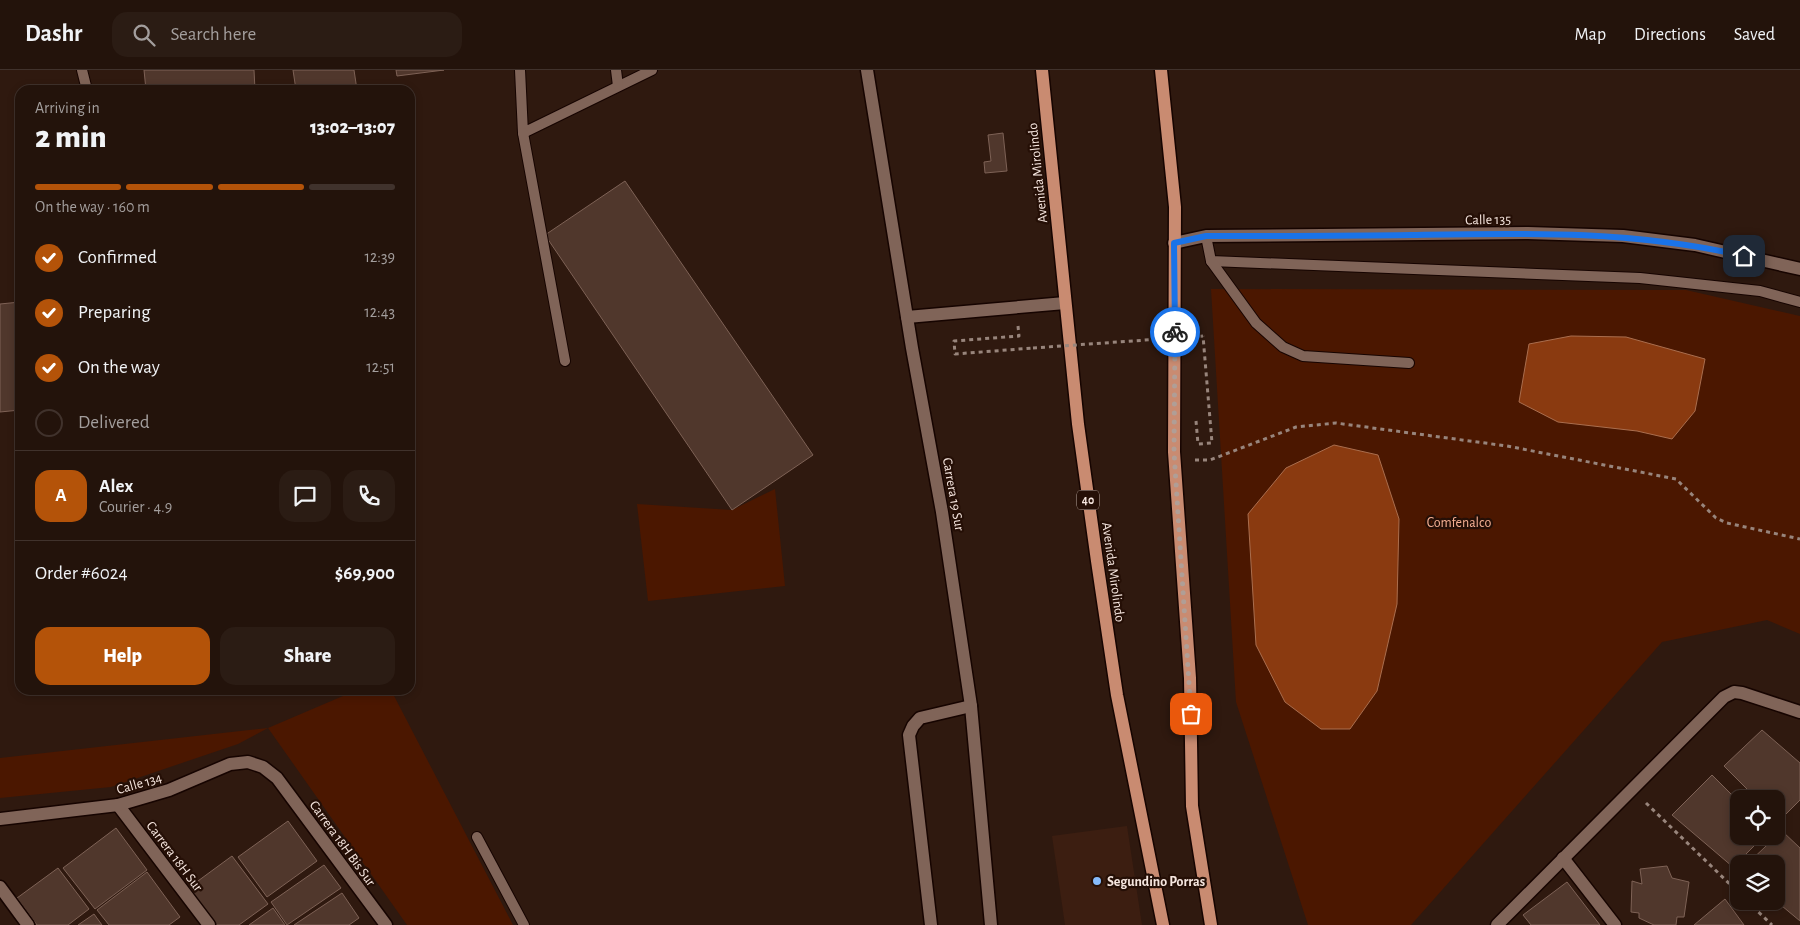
<!DOCTYPE html>
<meta charset="utf-8">
<style>
body{margin:0;font-family:"Alegreya Sans",sans-serif;background:#2b1c14;color:#f1f3f6;height:100vh;display:flex;flex-direction:column;font-size:19px;white-space:nowrap}
*{box-sizing:border-box;margin:0}
p{font-size:16px;color:#a39e9d}
.icon{flex:none;width:28px;height:28px;fill:none;stroke:currentColor;stroke-width:2;stroke-linecap:round;stroke-linejoin:round}
.map{position:relative;flex:1;overflow:hidden}
.drawer{position:absolute;left:15px;top:15px;width:400px;height:610px;display:flex;flex-direction:column;background:#23130b;border-radius:15px;box-shadow:0 2px 8px #0003,0 0 0 1px #40322c}
.drawer>*{flex:none}
.fabs{position:absolute;left:1730px;top:720px;display:grid;gap:10px}
.fabs a{display:grid;place-items:center;width:55px;height:55px;border-radius:10px;background:#23130b;box-shadow:0 2px 8px #0003,0 0 0 1px #40322c;font-size:25px}
.pin{position:absolute;display:grid;place-items:center;width:42px;height:42px;color:#fff;margin:-21px;border-radius:10px;box-shadow:0 2px 8px #0006}
.courier{position:absolute;display:grid;place-items:center;width:50px;height:50px;margin:-25px;border:4px solid #1a73e8;border-radius:50%;background:#fff;color:#222;box-shadow:0 1px 6px #0007}
.headline em{font-style:normal;font-weight:800}
.headline div{display:flex;flex-direction:column-reverse}
.headline{display:flex;align-items:center;justify-content:space-between;height:85px;padding:0 20px}
h1{font-size:32px;font-weight:800;line-height:38px}
.bar{display:grid;grid-template-columns:repeat(4,1fr);gap:8px 5px;align-content:center;height:60px;padding:0 20px}
.bar i{height:6px;border-radius:4px;background:#40322c}
.bar .active{background:#b45309}
.bar p{grid-column:span 4}
.line{display:flex;align-items:center;gap:12px;padding:0 20px;border-top:1px solid #40322c}
.line div{flex:1}
.round{display:grid;place-items:center;flex:none;width:52px;height:52px;border-radius:15px;background:#2b1c14}
ol{padding:0 20px;list-style:none}
li{display:flex;align-items:center;gap:15px;height:55px}
li p{margin-inline-start:auto}
li .icon{padding:5px;border-radius:50%;background:#b45309;color:#fff;stroke-width:4}
li:last-child{color:#a39e9d}
li i{width:28px;height:28px;border:2px solid #40322c;border-radius:50%}
.button{display:flex;gap:10px;margin-top:auto;padding:10px 20px}
.button a{flex:1;height:58px;border-radius:15px;background:#b45309;color:#fff;font-size:20px;font-weight:800;line-height:58px;text-align:center}
.button a+a{background:#2b1c14;color:#f1f3f6}
header{display:flex;align-items:center;gap:30px;box-sizing:border-box;height:70px;padding:0 25px;background:#23130b;border-bottom:1px solid #40322c}
header strong{font-size:24px}
nav{display:flex;gap:28px;margin-inline-start:auto;font-size:18px}
.search{width:350px;height:45px;background:#2b1c14;display:flex;align-items:center;gap:12px;box-sizing:border-box;padding:0 18px;border-radius:15px;color:#a39e9d;font-size:19px}
.map>svg:first-child{display:block}
</style>
<header>
<strong>Dashr</strong>
<div class="search"><svg class="icon" aria-label="search" viewBox="0 0 24 24"><circle cx="10" cy="10" r="6"/><path d="M15 15l6 6"/></svg>Search here</div>
<nav><a>Map</a><a>Directions</a><a>Saved</a></nav>
</header>
<div class="map">
<svg width="1800" height="855" viewBox="0 0 1800 855">
<rect width="100%" height="100%" fill="#2f190f"/>
<path fill="#3c1e11" d="M1127 756 1142 855H1065L1052 766Z"/>
<g fill="#4b1700">
<path d="M1211 219 1686 220 1800 246V564L1767 550 1662 572 1411 855H1308L1236 632Z"/>
<path d="M775 419 785 516 648 531 637 434 732 440Z"/>
<path d="M357 620H391L513 855H407L268 658 238 674 111 717 0 728V688L268 658Z"/>
</g>
<g fill="#8a3a10" stroke="#aa6e4e">
<path d="M1571 266 1626 267 1705 289 1695 341 1672 369 1637 361 1558 352 1519 332 1529 274Z"/>
<path d="M1334 375 1378 385 1399 449 1397 534 1377 621 1350 659H1321L1285 632 1256 575 1248 444 1286 398Z"/>
</g>
<g fill="#50372c" stroke="#7e6256">
<path d="M144 0H254L255 20H146Z"/>
<path d="M293 0H354L357 20H296Z"/>
<path d="M396 0H444L397 6Z"/>
<path d="M1003 63 1007 101 985 103 984 92 991 91 988 65Z"/>
<path d="M625 111 813 385 732 440 545 165Z"/>
<path d="M20 232V340L0 342V234Z"/>
<path d="M1762 660 1800 693V730L1779 751 1776 748V729H1757L1724 696Z"/>
<path d="M1712 705 1739 732V766H1764L1733 797 1672 745Z"/>
<path d="M288 751 317 791 267 827 238 787Z"/>
<path d="M116 758 147 800 95 839 63 798Z"/>
<path d="M1782 761 1800 778V851L1776 831V794H1747Z"/>
<path d="M232 786 268 834 239 855H214L187 819Z"/>
<path d="M324 795 341 818 287 855 271 832Z"/>
<path d="M1667 796 1672 808 1689 812 1684 847H1677L1676 855H1654L1639 848V843L1631 842 1632 811 1642 814 1640 799Z"/>
<path d="M58 798 89 839 68 855H37L17 828Z"/>
<path d="M147 802 180 847 169 855H109L97 840Z"/>
<path d="M1567 812 1600 855H1531L1523 845Z"/>
<path d="M342 823 359 848 349 855H294Z"/>
<path d="M1725 829 1744 855H1694Z"/>
<path d="M273 838 285 855H249Z"/>
<path d="M94 844 102 855H78Z"/>
</g>
<g fill="none" stroke-linecap="round" stroke-linejoin="round">
<g stroke="#160400" stroke-width="12">
<g id="service">
<path d="M82 0 87 20"/>
<path d="M520 0 523 63 652 0"/>
<path d="M616 0 618 16"/>
<path d="M523 63 565 291"/>
<path d="M1206 166 1211 191 1640 208 1760 221 1800 232"/>
<path d="M1211 191 1256 253 1283 277 1303 286 1409 293"/>
<path d="M477 767 524 855"/>
</g>
</g>
<g stroke="#160400" stroke-width="15">
<g id="minor">
<path d="M867 0 912 278 942 442 971 636 991 855"/>
<path d="M1174 173 1206 166 1528 163 1623 166 1695 175 1800 199"/>
<path d="M907 247 1065 233"/>
<path d="M118 735 209 855"/>
<path d="M0 749 118 735 169 720 230 694 248 692 263 697 277 708 386 855"/>
<path d="M1563 788 1615 855"/>
<path d="M0 817 28 855"/>
<path d="M931 855 909 665 913 656 920 648 971 636"/>
<path d="M1497 855 1724 627 1734 622 1742 623 1800 642"/>
</g>
</g>
<g stroke="#160400" stroke-width="15">
<g id="primary">
<path d="M1042 0 1078 354 1097 491 1117 625 1163 855"/>
<path d="M1161 0 1175 137 1174 382 1190 608 1192 736 1211 855"/>
</g>
</g>
<g stroke="#98857c" stroke-width="3" stroke-dasharray="4 4" stroke-linecap="butt">
<path d="M1018 256 1019 266 954 271 955 284 1033 278"/>
<path d="M1196 351 1198 374 1212 373 1203 266"/>
<path d="M1195 390H1210L1296 357 1336 353 1507 376 1676 409 1716 448 1727 453 1800 469"/>
<path d="M1646 733 1739 823"/>
<path d="M1747 831 1772 855"/>
</g>
<use href="#service" stroke="#806458" stroke-width="10"/>
<use href="#minor" stroke="#806458" stroke-width="12"/>
<use href="#primary" stroke="#c98b71" stroke-width="12"/>
<path stroke="#98857c" stroke-width="3" stroke-dasharray="4 4" stroke-linecap="butt" d="M1033 278 1203 266"/>
</g>
<g fill="none" stroke-linecap="round" stroke-linejoin="round">
<path stroke="#b09e96" stroke-width="5" stroke-dasharray="0 9" d="M1175 262 1174 382 1191 644"/>
<path stroke="#1a73e8" stroke-width="6" d="M1175 262 1174 173 1206 166C1275 166 1343 166 1411 165 1526 163 1631 160 1744 186"/>
</g>
<circle fill="#86bbfb" stroke="#250f06" stroke-width="2" cx="1097" cy="811" r="5"/>
<g text-anchor="middle" stroke-width="4.5" stroke-linejoin="round" paint-order="stroke">
<rect fill="#250f06" stroke="#b7a69e" stroke-width="1" x="1077" y="420.5" width="22" height="19" rx="4"/>
<g font-size="12" font-weight="bold" fill="#f6e6df">
<text x="1088" y="434">40</text>
</g>
<g font-size="14" fill="#f6e6df" stroke="#250f06">
<text transform="translate(1037 103) rotate(-96)" y="5">Avenida Mirolindo</text>
<text transform="translate(1488 149) rotate(-1)" y="5">Calle 135</text>
<text transform="translate(954 424) rotate(80)" y="5">Carrera 19 Sur</text>
<text transform="translate(1114 502) rotate(82)" y="5">Avenida Mirolindo</text>
<text transform="translate(139 713) rotate(-16)" y="5">Calle 134</text>
<text transform="translate(343 773) rotate(54)" y="5">Carrera 18H Bis Sur</text>
<text transform="translate(175 786) rotate(53)" y="5">Carrera 18H Sur</text>
</g>
<g font-size="14" fill="#f6b093" stroke="#250f06">
<text x="1459" y="457">Comfenalco</text>
</g>
<g font-size="14" font-weight="bold" fill="#f6e6df" stroke="#250f06" text-anchor="start">
<text x="1107" y="816">Segundino Porras</text>
</g>
</g>
</svg>
<div class="fabs">
<a><svg class="icon" aria-label="locate" viewBox="0 0 24 24"><circle cx="12" cy="12" r="6"/><path d="M12 2v4M12 18v4M2 12h4M18 12h4"/></svg></a>
<a><svg class="icon" aria-label="layers" viewBox="0 0 24 24"><path d="M12 4l9 5-9 5-9-5zM3 14l9 5 9-5"/></svg></a>
</div>
<div class="pin" style="left:1191px;top:644px;background:#ea580c"><svg class="icon" aria-label="bag" viewBox="0 0 24 24"><path d="M5 8h14l-1 12H6zM9 8a3 3 0 0 1 6 0"/></svg></div>
<div class="pin" style="left:1744px;top:186px;background:#1f2937"><svg class="icon" aria-label="home" viewBox="0 0 24 24"><path d="M3 11l9-7 9 7M6 9v11h12V9"/></svg></div>
<div class="courier" style="left:1175px;top:262px"><svg class="icon" aria-label="bike" viewBox="0 0 24 24"><circle cx="6" cy="16" r="4"/><circle cx="18" cy="16" r="4"/><path d="M6 16l4-8h5l3 8M10 8l3 8H6M13 5h3"/></svg></div>
<section class="drawer">
<div class="headline"><div><h1>2 min</h1><p>Arriving in</p></div><em>13:02–13:07</em></div>
<div class="bar"><i class="active"></i><i class="active"></i><i class="active"></i><i></i><p>On the way · 160 m</p></div>
<ol>
<li><svg class="icon" aria-label="check" viewBox="0 0 24 24"><path d="M5 12l5 5 9-10"/></svg>Confirmed<p>12:39</p></li>
<li><svg class="icon" aria-label="check" viewBox="0 0 24 24"><path d="M5 12l5 5 9-10"/></svg>Preparing<p>12:43</p></li>
<li><svg class="icon" aria-label="check" viewBox="0 0 24 24"><path d="M5 12l5 5 9-10"/></svg>On the way<p>12:51</p></li>
<li><i></i>Delivered</li>
</ol>
<div class="line" style="height:90px"><b class="round" style="background:#b45309;color:#fff">A</b><div><b>Alex</b><p>Courier · 4.9</p></div><a class="round"><svg class="icon" aria-label="chat" viewBox="0 0 24 24"><path d="M4 5h16v11H9l-5 4z"/></svg></a><a class="round"><svg class="icon" aria-label="phone" viewBox="0 0 24 24"><path d="M5 4h4l2 5-3 2q2 4 5 5l2-3 5 2v4C11 20 4 13 5 4z"/></svg></a></div>
<div class="line" style="height:65px"><div>Order #6024</div><b>$69,900</b></div>
<div class="button"><a>Help</a><a>Share</a></div>
</section>
</div>
